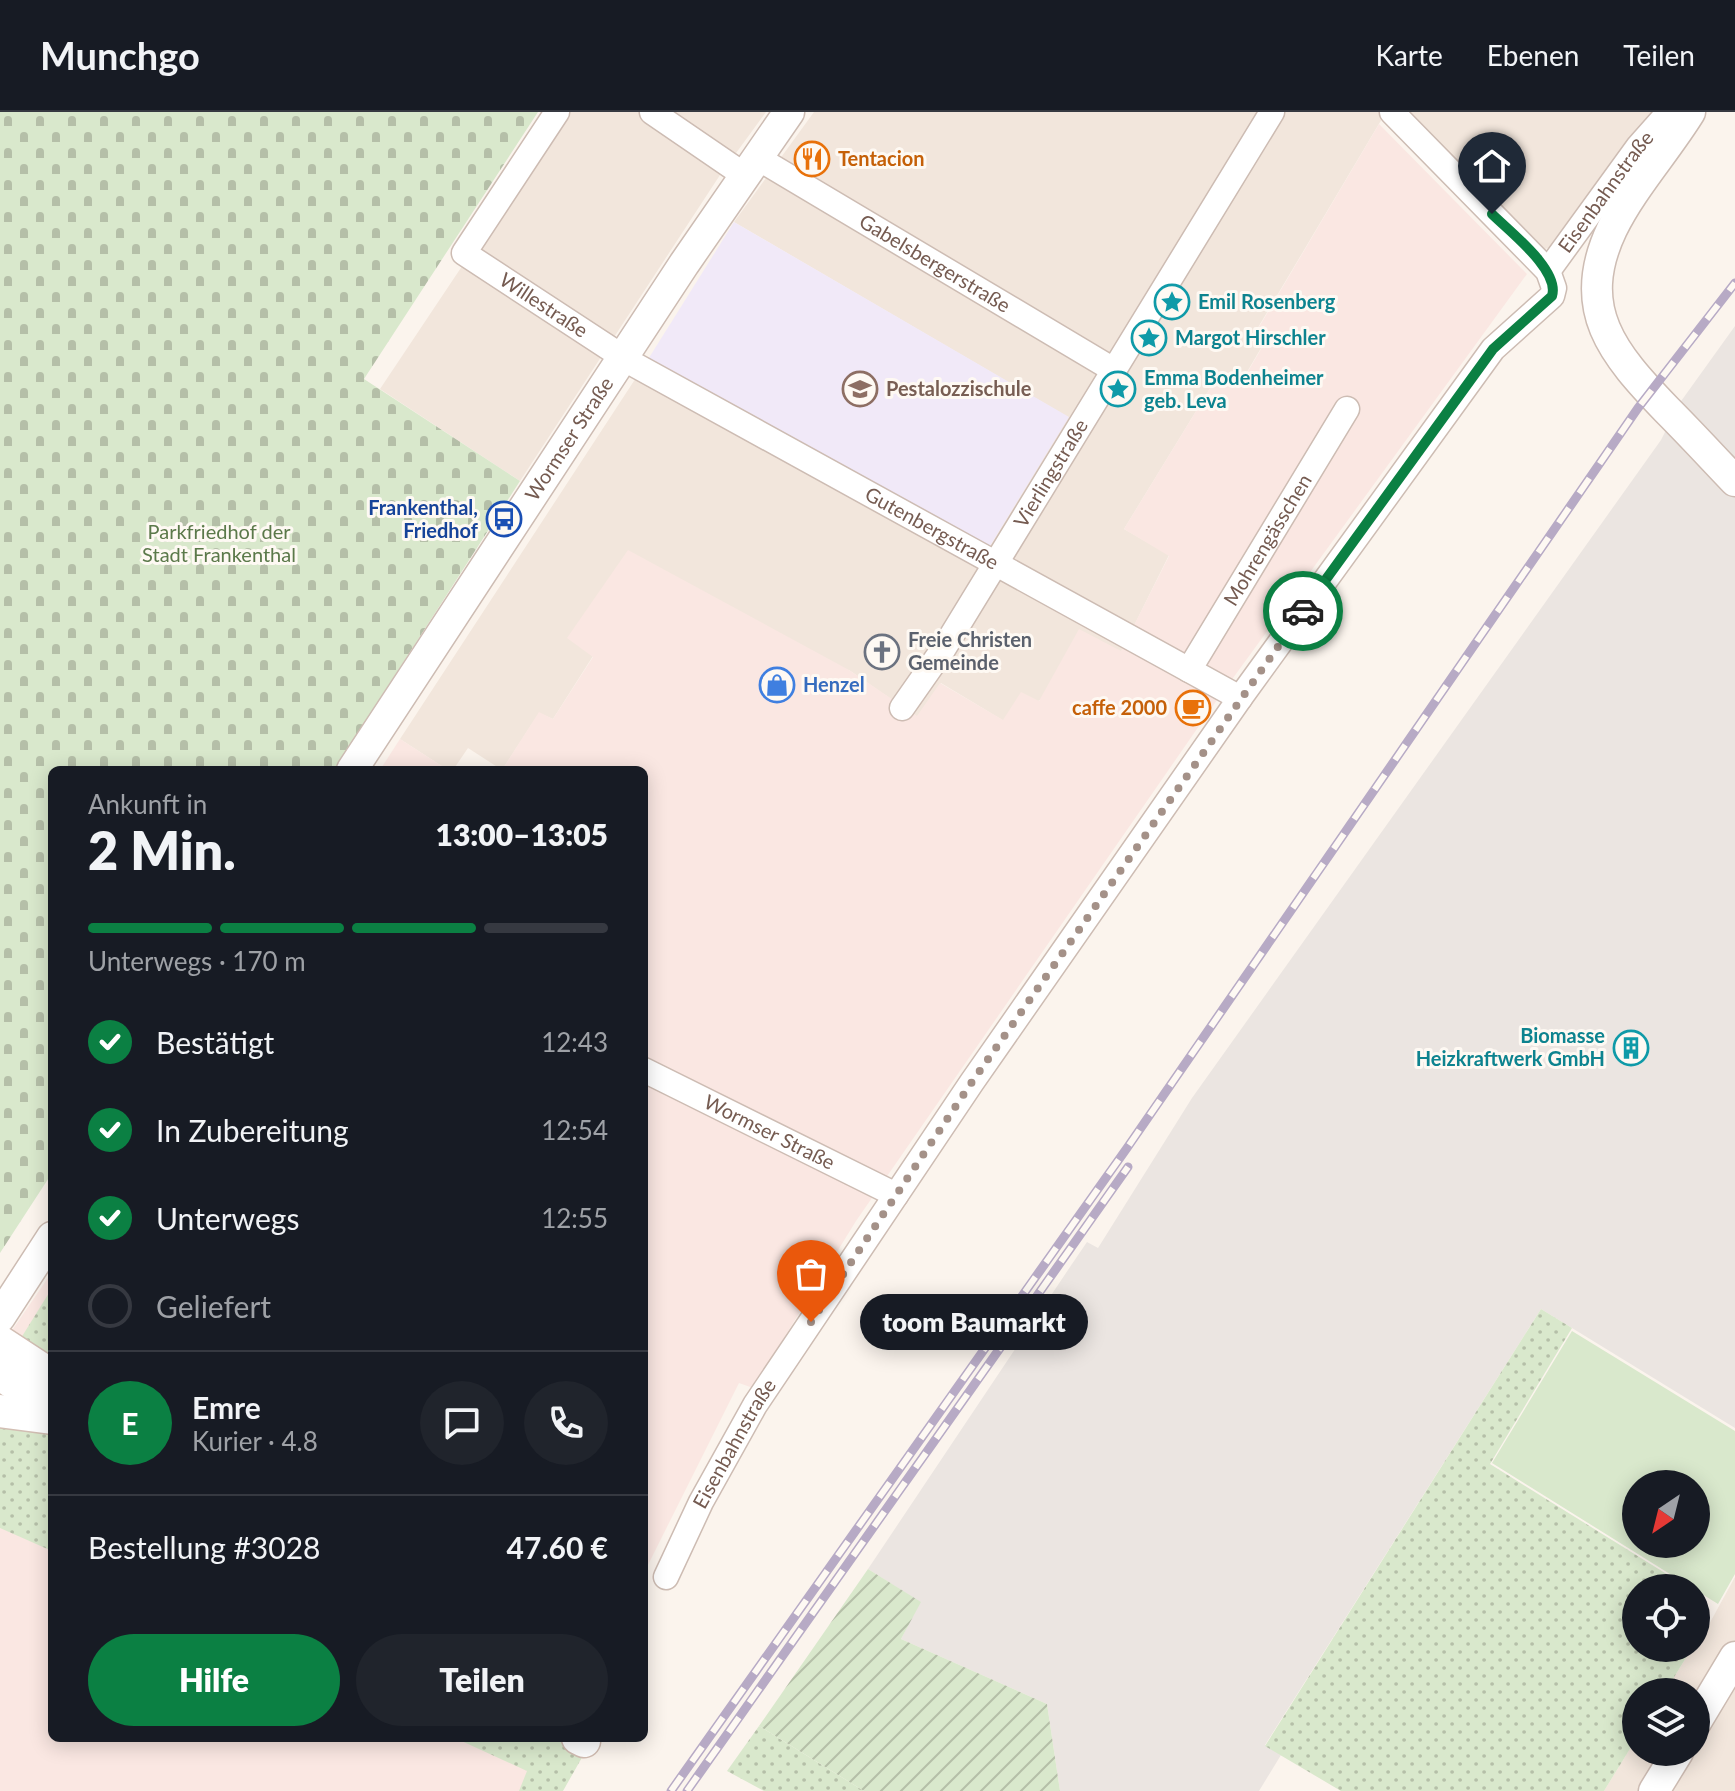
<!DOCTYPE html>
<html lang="de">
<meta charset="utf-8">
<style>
body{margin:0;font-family:Lato,sans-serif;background:#20242c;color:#f1f3f6;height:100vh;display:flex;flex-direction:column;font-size:30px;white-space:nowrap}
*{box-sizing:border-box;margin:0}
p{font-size:26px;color:#9ea1a6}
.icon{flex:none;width:44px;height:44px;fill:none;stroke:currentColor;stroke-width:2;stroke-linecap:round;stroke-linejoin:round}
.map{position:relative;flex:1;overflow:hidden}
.drawer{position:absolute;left:48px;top:654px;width:600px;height:976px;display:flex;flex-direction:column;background:#171b24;border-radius:12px;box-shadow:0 4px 20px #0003}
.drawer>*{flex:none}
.needle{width:52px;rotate:215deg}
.buttons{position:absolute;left:1622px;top:1358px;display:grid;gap:16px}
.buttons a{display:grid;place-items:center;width:88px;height:88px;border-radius:50%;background:#171b24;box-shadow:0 4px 20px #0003;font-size:40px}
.pin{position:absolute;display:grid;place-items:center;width:68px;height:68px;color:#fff;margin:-82px -34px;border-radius:50% 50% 50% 0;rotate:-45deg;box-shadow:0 0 8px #0007}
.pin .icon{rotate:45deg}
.courier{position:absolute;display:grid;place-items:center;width:80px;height:80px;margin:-40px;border:6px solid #0b8043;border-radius:50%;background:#fff;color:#222;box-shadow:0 2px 10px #0007}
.bubble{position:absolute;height:56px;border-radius:28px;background:#171b24;box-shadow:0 4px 20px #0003;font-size:26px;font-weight:800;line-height:56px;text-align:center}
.headline em{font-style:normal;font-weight:800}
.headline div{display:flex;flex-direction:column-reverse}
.headline{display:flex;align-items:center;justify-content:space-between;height:136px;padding:0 40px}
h1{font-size:52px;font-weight:800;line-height:60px}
.bar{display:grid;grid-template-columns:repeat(4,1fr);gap:12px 8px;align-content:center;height:96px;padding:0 40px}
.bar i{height:10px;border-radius:6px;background:#363941}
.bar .selected{background:#0b8043}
.bar p{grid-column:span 4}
.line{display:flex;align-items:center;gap:20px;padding:0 40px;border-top:2px solid #363941}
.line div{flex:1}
.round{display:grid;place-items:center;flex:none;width:84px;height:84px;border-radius:42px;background:#20242c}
ol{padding:0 40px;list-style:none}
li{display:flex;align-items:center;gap:24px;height:88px}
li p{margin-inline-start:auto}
li .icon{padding:8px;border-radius:50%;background:#0b8043;color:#fff;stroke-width:4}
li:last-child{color:#9ea1a6}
li i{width:44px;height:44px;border:4px solid #363941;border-radius:50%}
.primary-button{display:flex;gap:16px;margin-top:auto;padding:16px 40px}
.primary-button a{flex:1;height:92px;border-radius:48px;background:#0b8043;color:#fff;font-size:32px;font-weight:800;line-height:92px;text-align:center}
.primary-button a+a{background:#20242c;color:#f1f3f6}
header{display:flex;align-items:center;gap:48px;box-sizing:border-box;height:112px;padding:0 40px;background:#171b24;border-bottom:2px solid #363941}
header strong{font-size:38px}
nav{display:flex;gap:44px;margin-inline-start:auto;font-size:28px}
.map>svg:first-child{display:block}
</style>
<header>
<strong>Munchgo</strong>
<nav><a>Karte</a><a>Ebenen</a><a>Teilen</a></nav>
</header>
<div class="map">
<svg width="1735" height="1679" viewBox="0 0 1735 1679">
<defs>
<pattern id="grass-dots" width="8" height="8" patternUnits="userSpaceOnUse" patternTransform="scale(2)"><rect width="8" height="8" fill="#d9e8cc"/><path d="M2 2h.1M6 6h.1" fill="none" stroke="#b5bfa8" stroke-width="1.8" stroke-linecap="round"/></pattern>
<pattern id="cemetery-stones" width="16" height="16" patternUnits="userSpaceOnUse" patternTransform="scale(2)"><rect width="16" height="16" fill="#d9e8cc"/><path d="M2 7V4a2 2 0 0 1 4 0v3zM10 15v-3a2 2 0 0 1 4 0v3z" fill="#b5bfa8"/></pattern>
<pattern id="garden-furrows" width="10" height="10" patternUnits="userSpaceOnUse" patternTransform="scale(2)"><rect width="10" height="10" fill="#d9e8cc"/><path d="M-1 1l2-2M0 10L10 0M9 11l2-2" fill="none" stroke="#b5bfa8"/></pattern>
</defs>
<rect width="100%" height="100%" fill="#fbf4ed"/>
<g fill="#f2e6dc">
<path d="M565 0H766L720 63 520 369 380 277Z"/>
<path d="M814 0H1386L1253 224 1264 231 1240 272 1220 260 1124 417 1169 443 1121 540 1004 609 941 571 917 605 849 558 568 526 593 544 553 607 539 601 502 658 468 636 453 658H448L400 627 647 249 990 434 1068 305 734 110Z"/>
<path d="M1408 0H1652L1557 133 1545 137Z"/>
<path d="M1735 1465V1679H1604L1636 1627V1640H1696V1580H1665L1692 1536H1696Z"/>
</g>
<g fill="#fae7e2">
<path d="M1379 12 1527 162 1217 588 856 1109 753 1276 739 1271 644 1461V658H502L539 600 553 607 593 545 567 526 628 438 849 558 917 604 940 571 1003 608 1021 580 1039 589 1079 517 1121 539 1169 444 1124 417 1220 260 1241 271 1264 232 1253 225Z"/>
<path d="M400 627 448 658H380Z"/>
<path d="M52 1160V1626H562L535 1679H0V1236Z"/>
</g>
<path fill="#ebe5e1" d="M1735 214V1316L1541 1197 1265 1633 1281 1643 1259 1679H1060L1047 1592 901 1527 920 1490 868 1457 1072 1152 1087 1130 1098 1136 1192 986 1661 328 1679 292Z"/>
<path fill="#f1e9f8" d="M734 110 1069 305 990 434 647 249Z"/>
<g fill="url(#grass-dots)">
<path d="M52 1176V1439L0 1416V1260Z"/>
<path d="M1541 1197 1572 1216 1490 1352 1689 1476H1636V1536H1692L1665 1580H1636V1627L1604 1679H1341L1265 1634Z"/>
<path d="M759 1614 864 1679H764L727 1659Z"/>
<path d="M455 1626H593L563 1679H519L527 1659Z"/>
</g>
<path fill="url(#cemetery-stones)" d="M0 0H538L364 267 520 369 334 658H52V1061L0 1141Z"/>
<path fill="url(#garden-furrows)" d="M868 1457 921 1490 901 1527 1047 1592 1060 1679H864L759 1614Z"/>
<path fill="#d9e8cc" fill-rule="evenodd" d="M1572 1219 1735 1319V1462L1718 1492 1492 1351ZM1636 1372H1696V1432H1636Z"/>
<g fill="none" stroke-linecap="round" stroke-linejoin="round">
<g stroke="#cdbcb3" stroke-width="27">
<g id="minor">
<path id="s1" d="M557 0 464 141 635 253 1240 586"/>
<path d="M652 0 744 63"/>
<path id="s2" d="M756 45 1112 257"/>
<path id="s3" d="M1548 159 1638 35 1669 0"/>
<path id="s4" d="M1189 558 1347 297"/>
<path id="s5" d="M902 596 944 536 1272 0"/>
<path id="s6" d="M644 958 896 1083"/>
<path id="s7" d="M666 1465 701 1390 755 1293 972 970 1240 586 1493 237 1552 184 1554 176 1548 159 1392 0"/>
</g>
</g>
<g stroke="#cdbcb3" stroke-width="33">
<g id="tertiary">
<path d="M1690 0C1666 39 1632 76 1612 117 1574 197 1613 242 1667 298 1690 321 1712 345 1735 369"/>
<path id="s8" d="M352 658 684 152 789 0"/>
<path d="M0 1205 52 1125"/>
<path d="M1696 1610 1735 1545"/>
<path d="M1654 1679 1678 1640"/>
</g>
</g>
<g stroke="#d2beb3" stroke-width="35">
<g id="secondary">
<path d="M0 1230 52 1264"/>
<path d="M0 1262 52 1297"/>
<path d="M0 1299 52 1306"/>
<path d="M578 1626 584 1629"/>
</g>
</g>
<use href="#minor" stroke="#fff" stroke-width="24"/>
<use href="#tertiary" stroke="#fff" stroke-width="30"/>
<use href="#secondary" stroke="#fff" stroke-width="32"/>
<g stroke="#b7aac5" stroke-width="9">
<g id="rail">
<path d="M671 1679 1127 1036 1638 296 1735 171"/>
<path d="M687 1679 1128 1055"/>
</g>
</g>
<use href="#rail" stroke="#fef9f3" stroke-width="6" stroke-dasharray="18" stroke-linecap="butt"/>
</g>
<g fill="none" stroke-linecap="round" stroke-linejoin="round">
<path stroke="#a49188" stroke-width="8" stroke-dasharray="0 14.4" d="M811 1210 972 970 1303 499"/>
<path stroke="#0b8043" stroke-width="10" d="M1303 499 1493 237 1552 184C1560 158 1510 120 1492 102"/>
</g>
<defs>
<g id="restaurant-ring" transform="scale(1.8)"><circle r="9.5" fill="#fef9f3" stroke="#e8710a" stroke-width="1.5"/><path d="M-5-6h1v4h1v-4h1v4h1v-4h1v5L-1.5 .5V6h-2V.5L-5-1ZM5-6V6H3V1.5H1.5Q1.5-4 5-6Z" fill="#e8710a"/></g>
<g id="sight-ring" transform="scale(1.8)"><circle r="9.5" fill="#fef9f3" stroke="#0f9aa8" stroke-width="1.5"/><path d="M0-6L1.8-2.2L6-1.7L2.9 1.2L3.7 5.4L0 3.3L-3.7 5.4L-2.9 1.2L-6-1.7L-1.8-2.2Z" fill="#0f9aa8"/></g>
<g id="school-ring" transform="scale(1.8)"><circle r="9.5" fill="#fef9f3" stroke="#8d6e63" stroke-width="1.5"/><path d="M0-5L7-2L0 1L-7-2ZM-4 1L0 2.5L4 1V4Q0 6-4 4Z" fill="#8d6e63"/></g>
<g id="bus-ring" transform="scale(1.8)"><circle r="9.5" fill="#fef9f3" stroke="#1a4fb4" stroke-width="1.5"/><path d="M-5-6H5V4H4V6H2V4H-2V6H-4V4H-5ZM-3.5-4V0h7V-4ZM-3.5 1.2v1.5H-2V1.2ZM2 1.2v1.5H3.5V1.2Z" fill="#1a4fb4"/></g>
<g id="church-ring" transform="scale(1.8)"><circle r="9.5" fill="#fef9f3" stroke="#6b7280" stroke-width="1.5"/><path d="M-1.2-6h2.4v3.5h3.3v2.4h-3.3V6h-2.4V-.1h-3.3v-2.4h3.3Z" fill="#6b7280"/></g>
<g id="shop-ring" transform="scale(1.8)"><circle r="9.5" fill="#fef9f3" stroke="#3f7fe0" stroke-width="1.5"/><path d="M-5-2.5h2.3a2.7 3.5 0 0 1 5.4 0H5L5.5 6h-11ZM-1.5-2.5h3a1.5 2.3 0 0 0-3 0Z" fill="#3f7fe0"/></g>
<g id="cafe-ring" transform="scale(1.8)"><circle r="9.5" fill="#fef9f3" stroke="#e8710a" stroke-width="1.5"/><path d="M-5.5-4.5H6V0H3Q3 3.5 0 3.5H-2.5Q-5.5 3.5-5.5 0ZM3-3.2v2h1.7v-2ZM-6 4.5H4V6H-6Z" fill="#e8710a"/></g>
<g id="building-ring" transform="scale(1.8)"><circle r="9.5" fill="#fef9f3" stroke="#0f9aa8" stroke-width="1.5"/><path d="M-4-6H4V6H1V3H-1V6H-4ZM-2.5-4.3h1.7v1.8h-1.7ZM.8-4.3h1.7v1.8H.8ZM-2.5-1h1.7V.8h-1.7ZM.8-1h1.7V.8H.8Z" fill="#0f9aa8"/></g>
</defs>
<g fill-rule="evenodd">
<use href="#restaurant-ring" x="812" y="47"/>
<use href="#sight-ring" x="1172" y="190"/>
<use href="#sight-ring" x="1149" y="226"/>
<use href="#school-ring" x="860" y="277"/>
<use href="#sight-ring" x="1118" y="277"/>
<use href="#bus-ring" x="504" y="407"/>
<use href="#church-ring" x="882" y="540"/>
<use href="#shop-ring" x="777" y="573"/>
<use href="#cafe-ring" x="1193" y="596"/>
<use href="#building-ring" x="1631" y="936"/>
</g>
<g text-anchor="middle" stroke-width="6" stroke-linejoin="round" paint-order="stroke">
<g font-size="20" font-weight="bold" fill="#c56008" stroke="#fef9f3" text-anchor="start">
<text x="838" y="54">Tentacion</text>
<text x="1167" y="603" text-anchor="end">caffe 2000</text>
</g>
<g font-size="20" fill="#755b51" stroke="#fef9f3">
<text dy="7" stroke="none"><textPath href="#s3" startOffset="98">Eisenbahnstraße</textPath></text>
<text dy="7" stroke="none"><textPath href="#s2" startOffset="208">Gabelsbergerstraße</textPath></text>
<text dy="7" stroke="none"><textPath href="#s1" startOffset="264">Willestraße</textPath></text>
<text dy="7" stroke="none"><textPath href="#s8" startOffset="396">Wormser Straße</textPath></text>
<text dy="7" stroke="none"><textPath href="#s5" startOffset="278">Vierlingstraße</textPath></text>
<text dy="7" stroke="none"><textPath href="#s1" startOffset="712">Gutenbergstraße</textPath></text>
<text dy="7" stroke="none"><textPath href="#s4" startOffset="152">Mohrengässchen</textPath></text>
<text dy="7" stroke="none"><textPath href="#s6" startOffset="140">Wormser Straße</textPath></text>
<text dy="7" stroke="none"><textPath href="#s7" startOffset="150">Eisenbahnstraße</textPath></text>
</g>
<g font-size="20" font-weight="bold" fill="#0d838f" stroke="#fef9f3" text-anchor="start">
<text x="1198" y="197">Emil Rosenberg</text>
<text x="1175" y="233">Margot Hirschler</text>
<text x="1144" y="273">Emma Bodenheimer<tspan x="1144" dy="23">geb. Leva</tspan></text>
<text x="1605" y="931" text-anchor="end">Biomasse<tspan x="1605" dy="23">Heizkraftwerk GmbH</tspan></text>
</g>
<g font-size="20" font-weight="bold" fill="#785e54" stroke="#fef9f3" text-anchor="start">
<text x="886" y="284">Pestalozzischule</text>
</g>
<g font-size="20" font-weight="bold" fill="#164399" stroke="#fef9f3" text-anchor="end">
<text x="478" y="403">Frankenthal,<tspan x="478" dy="23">Friedhof</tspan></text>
</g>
<g font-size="20" fill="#5b794a" stroke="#fef9f3">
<text x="219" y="427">Parkfriedhof der<tspan x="219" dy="23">Stadt Frankenthal</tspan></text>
</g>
<g font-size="20" font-weight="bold" fill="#5b616d" stroke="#fef9f3" text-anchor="start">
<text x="908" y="535">Freie Christen<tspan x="908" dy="23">Gemeinde</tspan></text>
</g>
<g font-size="20" font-weight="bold" fill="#366cbe" stroke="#fef9f3" text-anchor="start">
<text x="803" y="580">Henzel</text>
</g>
</g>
</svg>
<div class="buttons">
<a><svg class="needle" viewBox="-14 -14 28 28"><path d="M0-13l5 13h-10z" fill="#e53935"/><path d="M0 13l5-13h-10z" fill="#9ea1a6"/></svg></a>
<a><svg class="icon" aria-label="locate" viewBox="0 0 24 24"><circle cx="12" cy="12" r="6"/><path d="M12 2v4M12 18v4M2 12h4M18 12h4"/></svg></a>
<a><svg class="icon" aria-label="layers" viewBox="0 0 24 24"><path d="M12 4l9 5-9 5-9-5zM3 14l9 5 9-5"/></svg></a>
</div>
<div class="pin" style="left:811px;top:1210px;background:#ea580c"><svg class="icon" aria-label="bag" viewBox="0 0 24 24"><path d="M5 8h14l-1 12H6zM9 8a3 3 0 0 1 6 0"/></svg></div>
<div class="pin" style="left:1492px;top:102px;background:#1f2937"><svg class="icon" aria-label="home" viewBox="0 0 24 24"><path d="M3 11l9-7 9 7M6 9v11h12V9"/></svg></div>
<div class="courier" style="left:1303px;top:499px"><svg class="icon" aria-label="car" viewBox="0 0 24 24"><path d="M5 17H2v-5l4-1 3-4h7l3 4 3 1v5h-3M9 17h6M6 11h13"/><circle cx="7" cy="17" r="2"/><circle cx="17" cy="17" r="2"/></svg></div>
<div class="bubble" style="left:860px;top:1182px;width:228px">toom Baumarkt</div>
<section class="drawer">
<div class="headline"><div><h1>2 Min.</h1><p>Ankunft in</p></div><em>13:00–13:05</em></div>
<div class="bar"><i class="selected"></i><i class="selected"></i><i class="selected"></i><i></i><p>Unterwegs · 170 m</p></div>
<ol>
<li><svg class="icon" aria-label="check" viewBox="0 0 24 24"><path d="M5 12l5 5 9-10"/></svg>Bestätigt<p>12:43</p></li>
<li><svg class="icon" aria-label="check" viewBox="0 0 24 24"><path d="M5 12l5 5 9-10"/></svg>In Zubereitung<p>12:54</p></li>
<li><svg class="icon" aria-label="check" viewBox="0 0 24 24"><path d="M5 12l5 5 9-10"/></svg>Unterwegs<p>12:55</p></li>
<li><i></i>Geliefert</li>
</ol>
<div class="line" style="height:144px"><b class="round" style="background:#0b8043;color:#fff">E</b><div><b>Emre</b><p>Kurier · 4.8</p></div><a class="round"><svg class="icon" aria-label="chat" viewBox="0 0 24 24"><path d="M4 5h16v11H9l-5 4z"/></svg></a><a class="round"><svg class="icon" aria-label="phone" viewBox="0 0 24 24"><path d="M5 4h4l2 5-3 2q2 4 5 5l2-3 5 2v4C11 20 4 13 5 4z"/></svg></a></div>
<div class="line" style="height:104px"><div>Bestellung #3028</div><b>47.60 €</b></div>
<div class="primary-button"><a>Hilfe</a><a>Teilen</a></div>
</section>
</div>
